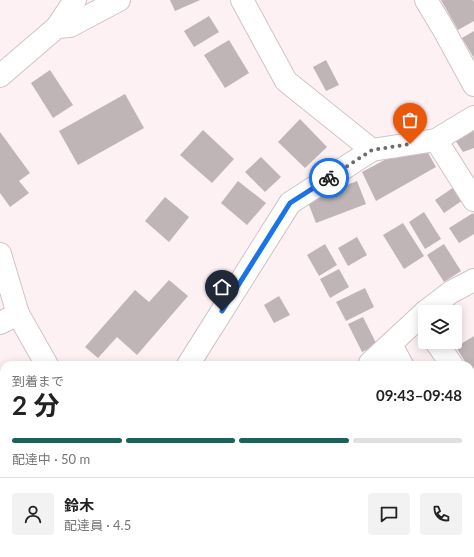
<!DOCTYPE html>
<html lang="ja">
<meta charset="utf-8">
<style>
body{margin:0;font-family:Lato,"Noto Sans JP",sans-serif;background:#f2f2f2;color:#222;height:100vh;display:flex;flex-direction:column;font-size:15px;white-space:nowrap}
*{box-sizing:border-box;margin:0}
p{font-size:13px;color:#767676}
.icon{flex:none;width:22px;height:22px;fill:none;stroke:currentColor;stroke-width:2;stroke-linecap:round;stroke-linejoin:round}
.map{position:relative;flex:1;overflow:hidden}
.sheet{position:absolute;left:0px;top:361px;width:474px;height:196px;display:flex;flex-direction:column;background:#fff;border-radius:12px 12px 0 0;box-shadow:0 2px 10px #0003}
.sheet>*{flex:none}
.tools{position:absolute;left:418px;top:305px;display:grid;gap:8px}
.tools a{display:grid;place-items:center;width:44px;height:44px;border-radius:4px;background:#fff;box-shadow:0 2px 10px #0003;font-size:20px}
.pin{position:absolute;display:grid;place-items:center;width:34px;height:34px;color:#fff;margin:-41px -17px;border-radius:50% 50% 50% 0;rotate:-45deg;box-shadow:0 0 4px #0007}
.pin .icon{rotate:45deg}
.courier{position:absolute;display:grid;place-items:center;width:40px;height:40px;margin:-20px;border:3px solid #1a73e8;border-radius:50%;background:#fff;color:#222;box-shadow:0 1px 5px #0007}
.headline em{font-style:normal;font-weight:700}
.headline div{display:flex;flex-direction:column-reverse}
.headline{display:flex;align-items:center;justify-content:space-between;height:68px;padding:0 12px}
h1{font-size:26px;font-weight:700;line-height:30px}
.bar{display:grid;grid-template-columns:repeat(4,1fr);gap:6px 4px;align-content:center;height:48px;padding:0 12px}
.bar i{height:5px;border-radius:3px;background:#e0e0e0}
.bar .current{background:#18645c}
.bar p{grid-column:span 4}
.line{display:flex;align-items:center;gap:10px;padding:0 12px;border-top:1px solid #e0e0e0}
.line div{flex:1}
.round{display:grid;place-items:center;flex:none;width:42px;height:42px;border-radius:4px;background:#f2f2f2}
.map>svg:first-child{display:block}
</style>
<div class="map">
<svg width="474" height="557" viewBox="0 0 474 557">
<rect width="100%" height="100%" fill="#fdf1f3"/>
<g fill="#bfb4b6">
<path d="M170 0H200L175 11Z"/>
<path d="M441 0H473L474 2V21L458 30Z"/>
<path d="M209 16 219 32 194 47 184 31Z"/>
<path d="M474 31V58L462 38Z"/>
<path d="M229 40 249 73 225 88 204 55Z"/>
<path d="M326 60 339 85 326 91 313 67Z"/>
<path d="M50 70 73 105 53 118 31 83Z"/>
<path d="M125 94 144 128 78 165 59 131Z"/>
<path d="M300 119 327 147 305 168 278 142Z"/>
<path d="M474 128V148L463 152 455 140Z"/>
<path d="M203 130 234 159 212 183 180 155Z"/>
<path d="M0 132 30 173 19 181 29 193 10 207 0 193Z"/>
<path d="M427 151 436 167 376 201 362 172 396 154Z"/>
<path d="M261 157 281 177 265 192 245 172Z"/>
<path d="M238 181 266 203 247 225 221 203Z"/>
<path d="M357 181 366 204 316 223 307 200Z"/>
<path d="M454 187 463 200 444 213 435 200Z"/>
<path d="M165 197 189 217 169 242 145 221Z"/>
<path d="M424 212 441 239 425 249 409 222Z"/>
<path d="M473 213 474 215V234L459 243 449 228Z"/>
<path d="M403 223 424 256 404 269 383 235Z"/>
<path d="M357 237 367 255 348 266 338 248Z"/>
<path d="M325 244 337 265 319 276 307 255Z"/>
<path d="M444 244 461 271 444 282 427 255Z"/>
<path d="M339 269 349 287 330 298 320 279Z"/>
<path d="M169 280 188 296 137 355 117 337 98 358 85 347 135 290 149 302Z"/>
<path d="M365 288 374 307 346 321 336 302Z"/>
<path d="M279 296 290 315 274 323 264 305Z"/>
<path d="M363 317 377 345 362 352 348 324Z"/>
<path d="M474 336V368L470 370V365H467L456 347Z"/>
<path d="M474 426V464L470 456V428Z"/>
<path d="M0 478 4 479V503L0 501Z"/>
</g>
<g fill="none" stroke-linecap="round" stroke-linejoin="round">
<g stroke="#cfc4c6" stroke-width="24">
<g id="minor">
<path d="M242 0 286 81 372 150 436 140 474 117"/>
<path d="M426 0 444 30 474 85"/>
<path d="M57 27 70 26 119 0"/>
<path d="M0 76 57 27 75 0"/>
<path d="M436 140 474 200"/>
<path d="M0 254 18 314"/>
<path d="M425 312 451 292 474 280"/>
<path d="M0 323 18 314 47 365"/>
<path d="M436 342 452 365"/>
<path d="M391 344 402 365"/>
<path d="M370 363 425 312"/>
<path d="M188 365 290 203 372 150"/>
</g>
</g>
<use href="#minor" stroke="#fff" stroke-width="22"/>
<g stroke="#6b6566" stroke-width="3" stroke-dasharray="7 7" stroke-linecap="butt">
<path d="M470 538 474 537"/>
<path d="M0 546 4 547"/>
<path d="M49 553 101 557"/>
<path d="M305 557 348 553"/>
</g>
</g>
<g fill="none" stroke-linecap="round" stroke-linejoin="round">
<path stroke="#726b6c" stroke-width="4" stroke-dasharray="0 7.2" d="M329 178 372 150 410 144"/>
<path stroke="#1a73e8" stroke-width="5" d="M222 311 290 203 329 178"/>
</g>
</svg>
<div class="tools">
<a><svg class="icon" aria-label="layers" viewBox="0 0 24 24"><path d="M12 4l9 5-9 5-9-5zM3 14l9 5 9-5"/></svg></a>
</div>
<div class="pin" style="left:410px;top:144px;background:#ea580c"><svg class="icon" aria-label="bag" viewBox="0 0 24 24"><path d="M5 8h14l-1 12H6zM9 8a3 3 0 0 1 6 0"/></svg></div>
<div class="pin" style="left:222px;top:311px;background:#1f2937"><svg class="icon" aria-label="home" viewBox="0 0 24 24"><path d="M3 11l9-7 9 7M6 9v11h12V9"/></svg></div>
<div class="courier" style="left:329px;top:178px"><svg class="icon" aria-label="bike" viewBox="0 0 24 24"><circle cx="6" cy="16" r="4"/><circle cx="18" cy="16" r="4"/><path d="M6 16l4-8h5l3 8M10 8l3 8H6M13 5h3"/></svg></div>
<section class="sheet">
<div class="headline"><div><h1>2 分</h1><p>到着まで</p></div><em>09:43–09:48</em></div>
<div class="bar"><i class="current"></i><i class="current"></i><i class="current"></i><i></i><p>配達中 · 50 m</p></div>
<div class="line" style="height:72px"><a class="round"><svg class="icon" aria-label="person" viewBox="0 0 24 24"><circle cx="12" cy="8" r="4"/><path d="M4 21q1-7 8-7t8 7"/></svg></a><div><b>鈴木</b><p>配達員 · 4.5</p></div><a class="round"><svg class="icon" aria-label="chat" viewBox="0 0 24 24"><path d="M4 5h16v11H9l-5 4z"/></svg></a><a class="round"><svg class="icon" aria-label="phone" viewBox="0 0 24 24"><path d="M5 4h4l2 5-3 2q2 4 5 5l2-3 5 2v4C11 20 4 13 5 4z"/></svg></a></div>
</section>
</div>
